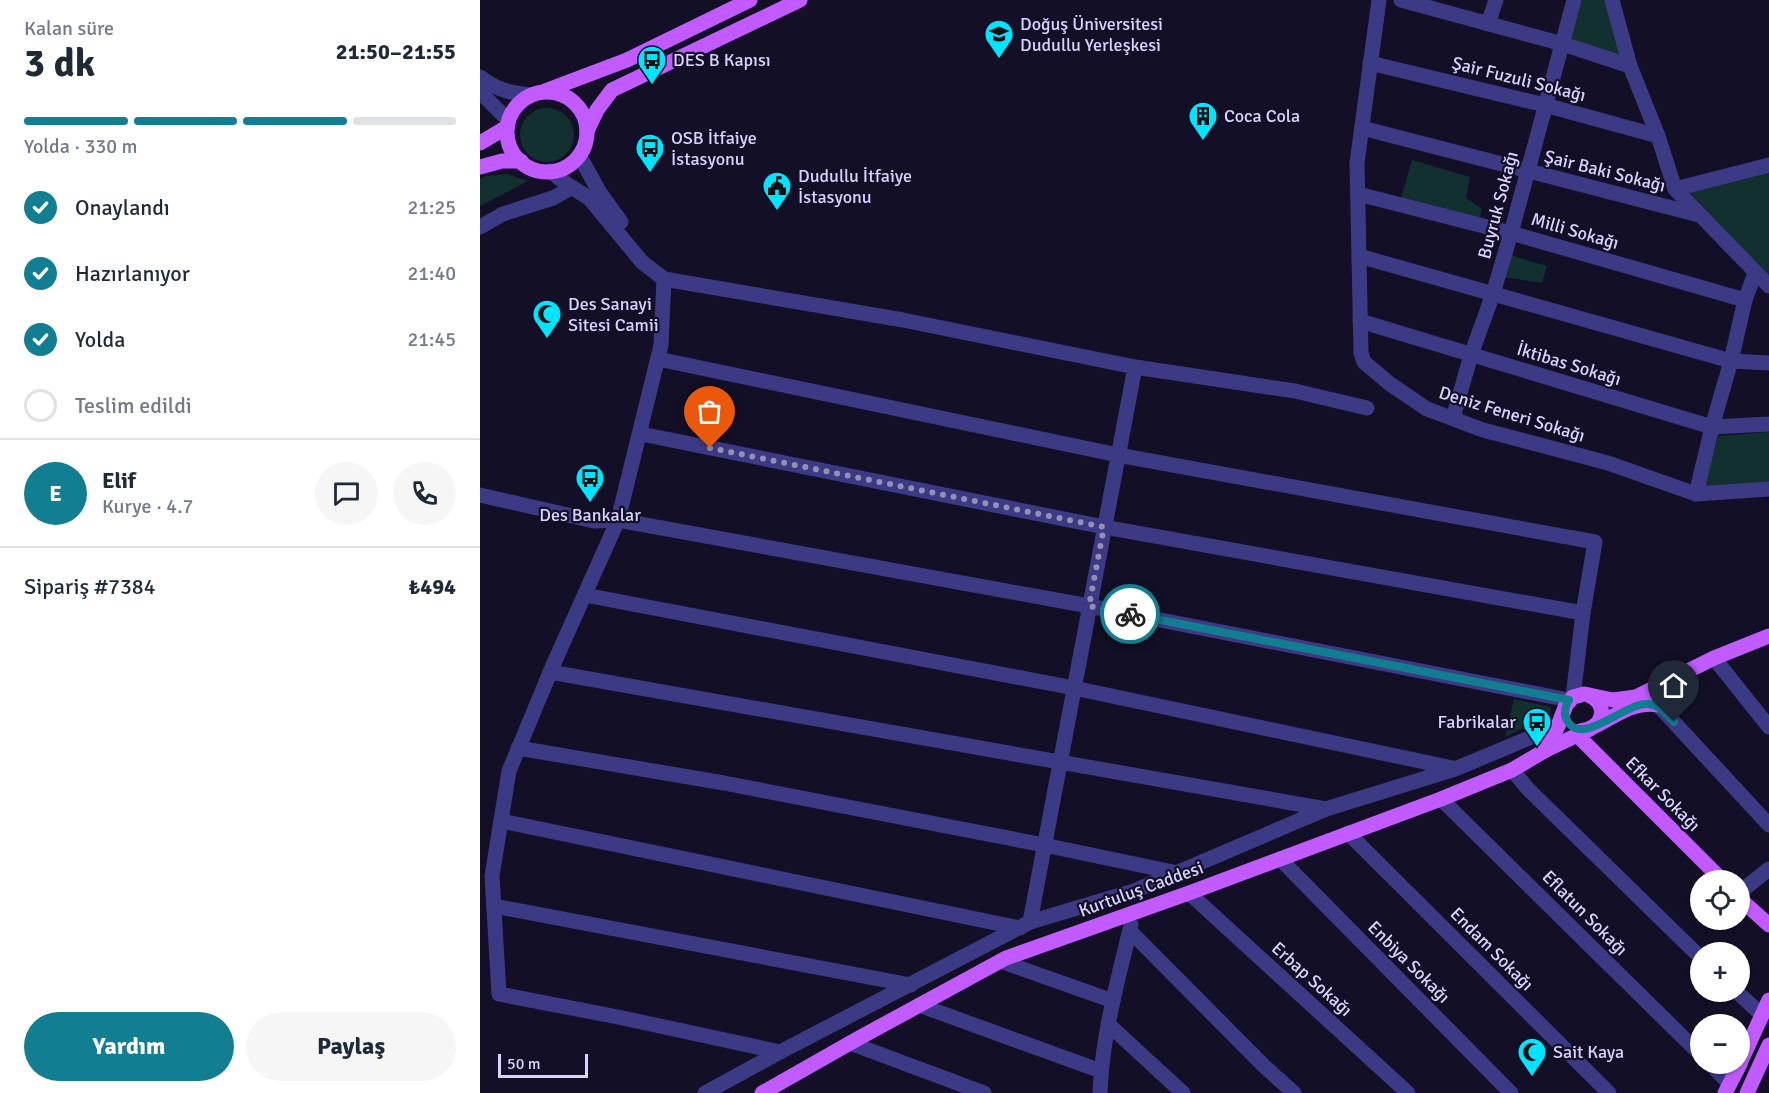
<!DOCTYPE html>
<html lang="tr">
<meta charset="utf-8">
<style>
body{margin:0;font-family:Signika,sans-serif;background:#f6f6f7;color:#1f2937;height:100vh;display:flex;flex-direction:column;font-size:22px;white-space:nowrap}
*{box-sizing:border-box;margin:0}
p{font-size:20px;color:#747a83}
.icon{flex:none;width:33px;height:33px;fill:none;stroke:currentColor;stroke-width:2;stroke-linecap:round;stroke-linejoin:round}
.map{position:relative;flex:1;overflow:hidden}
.sheet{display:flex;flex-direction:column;background:#fff;width:480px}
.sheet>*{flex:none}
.tools{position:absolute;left:1210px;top:870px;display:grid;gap:12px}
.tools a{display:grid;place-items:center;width:60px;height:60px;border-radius:50%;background:#fff;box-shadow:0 2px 4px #0004;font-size:30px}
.scale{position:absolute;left:18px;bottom:15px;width:90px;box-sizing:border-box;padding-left:6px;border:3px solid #d9d4ff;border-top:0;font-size:16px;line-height:21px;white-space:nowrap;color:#d9d4ff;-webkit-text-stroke:4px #130f26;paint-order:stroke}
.pin{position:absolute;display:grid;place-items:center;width:51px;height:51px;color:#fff;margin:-62px -26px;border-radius:50% 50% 50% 0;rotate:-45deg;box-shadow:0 0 6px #0007}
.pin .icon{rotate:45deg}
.courier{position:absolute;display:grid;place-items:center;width:60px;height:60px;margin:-30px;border:4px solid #117e91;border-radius:50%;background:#fff;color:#222;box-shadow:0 2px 8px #0007}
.overview em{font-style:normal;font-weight:700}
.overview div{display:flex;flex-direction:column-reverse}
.overview{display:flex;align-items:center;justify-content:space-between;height:102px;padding:0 24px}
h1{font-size:39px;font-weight:700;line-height:45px}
.bar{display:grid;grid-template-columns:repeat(4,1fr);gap:9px 6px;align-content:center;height:72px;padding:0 24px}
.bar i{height:8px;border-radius:4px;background:#e0e1e3}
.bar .on{background:#117e91}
.bar p{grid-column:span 4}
.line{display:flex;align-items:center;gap:15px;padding:0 24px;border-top:2px solid #e0e1e3}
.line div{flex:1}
.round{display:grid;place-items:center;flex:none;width:63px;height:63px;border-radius:32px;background:#f6f6f7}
ol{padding:0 24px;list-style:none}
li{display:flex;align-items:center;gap:18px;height:66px}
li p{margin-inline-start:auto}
li .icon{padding:6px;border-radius:50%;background:#117e91;color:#fff;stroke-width:4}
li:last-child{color:#747a83}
li i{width:33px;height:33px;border:3px solid #e0e1e3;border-radius:50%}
.button{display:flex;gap:12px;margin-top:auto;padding:12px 24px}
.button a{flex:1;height:69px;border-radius:36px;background:#117e91;color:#fff;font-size:24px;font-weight:700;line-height:69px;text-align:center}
.button a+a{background:#f6f6f7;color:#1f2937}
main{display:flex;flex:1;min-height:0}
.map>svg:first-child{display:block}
</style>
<main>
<section class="sheet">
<div class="overview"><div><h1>3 dk</h1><p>Kalan süre</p></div><em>21:50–21:55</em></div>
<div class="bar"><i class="on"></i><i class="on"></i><i class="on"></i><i></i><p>Yolda · 330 m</p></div>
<ol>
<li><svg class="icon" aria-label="check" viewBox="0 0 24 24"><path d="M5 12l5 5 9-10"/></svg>Onaylandı<p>21:25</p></li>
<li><svg class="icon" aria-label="check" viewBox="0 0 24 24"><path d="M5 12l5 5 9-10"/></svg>Hazırlanıyor<p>21:40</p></li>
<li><svg class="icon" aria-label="check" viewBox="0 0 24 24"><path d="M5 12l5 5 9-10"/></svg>Yolda<p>21:45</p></li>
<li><i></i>Teslim edildi</li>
</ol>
<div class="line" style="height:108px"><b class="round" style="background:#117e91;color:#fff">E</b><div><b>Elif</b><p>Kurye · 4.7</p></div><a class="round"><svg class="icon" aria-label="chat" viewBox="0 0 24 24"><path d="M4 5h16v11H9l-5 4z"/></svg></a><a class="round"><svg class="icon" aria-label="phone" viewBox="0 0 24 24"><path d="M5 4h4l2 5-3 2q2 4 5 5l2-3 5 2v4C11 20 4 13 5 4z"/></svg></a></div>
<div class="line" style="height:78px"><div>Sipariş #7384</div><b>₺494</b></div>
<div class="button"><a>Yardım</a><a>Paylaş</a></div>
</section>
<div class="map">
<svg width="1289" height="1093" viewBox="0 0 1289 1093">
<rect width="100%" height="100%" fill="#130f26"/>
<g fill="#12302f">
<path d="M1097 0H1126L1144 68 1086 50Z"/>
<circle cx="67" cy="135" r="27"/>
<path d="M932 160 990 177 986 198 1002 209 999 221 920 201Z"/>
<path d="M1289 171V277L1208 191Z"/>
<path d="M27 174 48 181 0 206V179L5 176Z"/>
<path d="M1030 255 1067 266 1062 283 1022 277Z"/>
<path d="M1289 432V487L1223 491 1238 436Z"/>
<path d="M1034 699 1071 707 1070 715 1025 737Z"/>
</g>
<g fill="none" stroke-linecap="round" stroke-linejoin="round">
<g stroke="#3d3a85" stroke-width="15">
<path d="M899 0 877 163 881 353 884 362 910 384 947 409 1003 430 1128 463 1216 494 1289 489"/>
<path d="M921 0 1083 44 1150 66"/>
<path d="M1132 0 1150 66 1178 136 1195 189 1289 286"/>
<path d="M1008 24 1016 0"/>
<path d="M890 63 1065 105 1178 136"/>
<path d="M0 77C17 90 30 93 51 95"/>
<path d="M0 92 28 120"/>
<path d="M882 128 1219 215"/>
<path d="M99 155 120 193 141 222"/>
<path d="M70 171 88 185 109 198 162 262 184 279 181 345 138 520 74 663 29 771 12 876 19 994 138 1017 300 1052"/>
<path d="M1195 189 1289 165"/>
<path d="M878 194 1031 233 1265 300"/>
<path d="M0 227 23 214 73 198 91 188"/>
<path d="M879 256 1251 361 1289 363"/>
<path d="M184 279 423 320 655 367 815 391 887 408"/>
<path d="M880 321 1232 427 1289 424"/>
<path d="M178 359 638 455 1115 542 1103 613 1093 697"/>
<path d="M973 418 991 355 1013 294 1031 233 1094 0"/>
<path d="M161 434 624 527 1103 613"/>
<path d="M1216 494 1232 427 1251 361 1265 300 1275 273"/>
<path d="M0 495 114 521 138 520 609 606 1089 700"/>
<path d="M105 595 594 688 973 768"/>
<path d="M1234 658 1289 727"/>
<path d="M70 672 846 809"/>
<path d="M1189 681 1180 692 1178 705 1289 825"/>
<path d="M38 748 244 783 564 845 698 873"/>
<path d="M1032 770 1048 789 1221 958"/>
<path d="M961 799 1221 1055"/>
<path d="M21 821 540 928"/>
<path d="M868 833 1129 1093"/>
<path d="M800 859 1031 1093"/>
<path d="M1260 892 1289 869"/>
<path d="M709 893 928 1093"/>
<path d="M14 906 431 985"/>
<path d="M550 922 655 367"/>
<path d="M650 931 784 1066 814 1093"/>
<path d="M520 961 633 1001"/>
<path d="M1257 992 1282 1015"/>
<path d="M439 1005 621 1071"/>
<path d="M628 1024 703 1093"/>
<path d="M370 1043 504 1093"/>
<path d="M1230 1064 1250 1084"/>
<path d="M225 1093 300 1052 550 922 654 891 846 809 975 769 1078 726"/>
<path d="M620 1093C622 1036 638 980 651 925"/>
</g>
<g stroke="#c25bff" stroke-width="15">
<path d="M65 91 147 60 270 0"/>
<circle cx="67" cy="132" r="40"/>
<path d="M107 131 117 110 132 90 320 0"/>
<path d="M0 143 27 127"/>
<path d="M0 167 22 161H41"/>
<path d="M1115 726C1137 715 1153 701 1178 705"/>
<path d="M1100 731C1123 729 1130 706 1109 695"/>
<path d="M1097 735 1242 880"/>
<path d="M1066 750 1078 726 1086 705 1093 697 1104 694 1133 700 1156 697 1234 658 1289 636"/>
<path d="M1260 899 1289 925"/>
<path d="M1260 1063 1289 1000"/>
<path d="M282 1093 379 1038 526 958 709 893 961 799 1032 770 1066 750 1110 729"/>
<path d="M1245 1093 1260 1064"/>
<path d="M1267 1093 1289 1045"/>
</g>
</g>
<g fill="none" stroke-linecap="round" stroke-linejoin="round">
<path stroke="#948fb3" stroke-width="6" stroke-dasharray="0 10.8" d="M230 448 624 527 609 606 650 614"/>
<path stroke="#117e91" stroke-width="8" d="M650 614 1089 700C1085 707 1083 715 1088 722 1103 746 1146 702 1168 704 1180 705 1186 714 1194 722"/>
</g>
<defs>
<g id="university-pin" transform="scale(1.5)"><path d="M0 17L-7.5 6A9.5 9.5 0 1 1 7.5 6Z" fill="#00e5ff" stroke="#130f26"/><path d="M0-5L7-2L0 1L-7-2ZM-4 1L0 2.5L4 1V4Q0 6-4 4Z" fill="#111"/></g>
<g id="bus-pin" transform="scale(1.5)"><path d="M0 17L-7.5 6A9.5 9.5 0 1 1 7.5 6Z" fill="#00e5ff" stroke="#130f26"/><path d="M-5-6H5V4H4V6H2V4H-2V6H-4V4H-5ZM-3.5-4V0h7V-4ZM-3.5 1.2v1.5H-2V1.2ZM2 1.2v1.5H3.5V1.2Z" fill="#111"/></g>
<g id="building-pin" transform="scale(1.5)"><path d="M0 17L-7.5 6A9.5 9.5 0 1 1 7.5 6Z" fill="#00e5ff" stroke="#130f26"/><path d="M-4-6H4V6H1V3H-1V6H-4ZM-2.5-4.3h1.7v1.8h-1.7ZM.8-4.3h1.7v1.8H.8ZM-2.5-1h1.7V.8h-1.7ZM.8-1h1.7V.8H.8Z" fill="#111"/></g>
<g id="civic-pin" transform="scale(1.5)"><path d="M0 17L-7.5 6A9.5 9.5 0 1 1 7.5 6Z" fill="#00e5ff" stroke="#130f26"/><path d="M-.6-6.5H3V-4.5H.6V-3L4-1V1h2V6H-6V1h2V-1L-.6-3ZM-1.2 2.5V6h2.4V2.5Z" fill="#111"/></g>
<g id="mosque-pin" transform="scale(1.5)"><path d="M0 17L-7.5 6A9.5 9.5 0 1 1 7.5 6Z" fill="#00e5ff" stroke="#130f26"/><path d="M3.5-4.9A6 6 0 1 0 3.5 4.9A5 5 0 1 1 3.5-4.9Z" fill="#111"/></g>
</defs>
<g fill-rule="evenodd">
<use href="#university-pin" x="519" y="34"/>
<use href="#bus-pin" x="172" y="60"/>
<use href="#building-pin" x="723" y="116"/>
<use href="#bus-pin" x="170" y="148"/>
<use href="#civic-pin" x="297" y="186"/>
<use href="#mosque-pin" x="67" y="314"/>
<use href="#bus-pin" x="110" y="478"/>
<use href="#bus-pin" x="1057" y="722"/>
<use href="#mosque-pin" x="1052" y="1052"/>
</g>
<g text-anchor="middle" stroke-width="4.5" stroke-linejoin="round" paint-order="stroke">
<g font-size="18" fill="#d9d4ff" stroke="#130f26" text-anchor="start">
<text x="540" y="30">Doğuş Üniversitesi<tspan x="540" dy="21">Dudullu Yerleşkesi</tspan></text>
<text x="193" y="66">DES B Kapısı</text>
<text x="744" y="122">Coca Cola</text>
<text x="191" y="144">OSB İtfaiye<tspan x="191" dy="21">İstasyonu</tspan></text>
<text x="318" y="182">Dudullu İtfaiye<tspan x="318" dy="21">İstasyonu</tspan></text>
<text x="88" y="310">Des Sanayi<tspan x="88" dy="21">Sitesi Camii</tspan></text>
<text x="110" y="521" text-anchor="middle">Des Bankalar</text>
<text x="1036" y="728" text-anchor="end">Fabrikalar</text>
<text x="1073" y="1058">Sait Kaya</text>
</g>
<g font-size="18" fill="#d9d4ff" stroke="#130f26">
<text transform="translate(1039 79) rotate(14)" y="6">Şair Fuzuli Sokağı</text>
<text transform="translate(1125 171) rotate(14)" y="6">Şair Baki Sokağı</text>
<text transform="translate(1018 205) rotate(-75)" y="6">Buyruk Sokağı</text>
<text transform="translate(1095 231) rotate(16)" y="6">Milli Sokağı</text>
<text transform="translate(1089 364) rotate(17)" y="6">İktibas Sokağı</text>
<text transform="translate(1032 414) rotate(17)" y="6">Deniz Feneri Sokağı</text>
<text transform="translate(1183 794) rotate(45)" y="6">Efkar Sokağı</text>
<text transform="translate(661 889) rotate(-20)" y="6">Kurtuluş Caddesi</text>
<text transform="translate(1105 913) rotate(45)" y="6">Eflatun Sokağı</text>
<text transform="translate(1012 949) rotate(45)" y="6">Endam Sokağı</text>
<text transform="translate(929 962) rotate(45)" y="6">Enbiya Sokağı</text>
<text transform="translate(832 979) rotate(42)" y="6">Erbap Sokağı</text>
</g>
</g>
</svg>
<div class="tools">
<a><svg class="icon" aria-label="locate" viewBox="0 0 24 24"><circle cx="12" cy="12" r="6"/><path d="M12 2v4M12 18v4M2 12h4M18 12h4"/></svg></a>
<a>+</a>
<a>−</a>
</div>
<div class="scale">50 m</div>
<div class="pin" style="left:230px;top:448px;background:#ea580c"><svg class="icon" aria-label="bag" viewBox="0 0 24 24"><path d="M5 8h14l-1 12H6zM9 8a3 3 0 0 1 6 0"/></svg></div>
<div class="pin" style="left:1194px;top:722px;background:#1f2937"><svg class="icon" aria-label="home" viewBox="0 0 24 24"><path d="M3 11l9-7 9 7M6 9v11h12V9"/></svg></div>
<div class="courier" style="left:650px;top:614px"><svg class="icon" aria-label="bike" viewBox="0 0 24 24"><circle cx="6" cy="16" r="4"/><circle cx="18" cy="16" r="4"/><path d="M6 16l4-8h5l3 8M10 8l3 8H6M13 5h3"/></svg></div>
</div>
</main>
